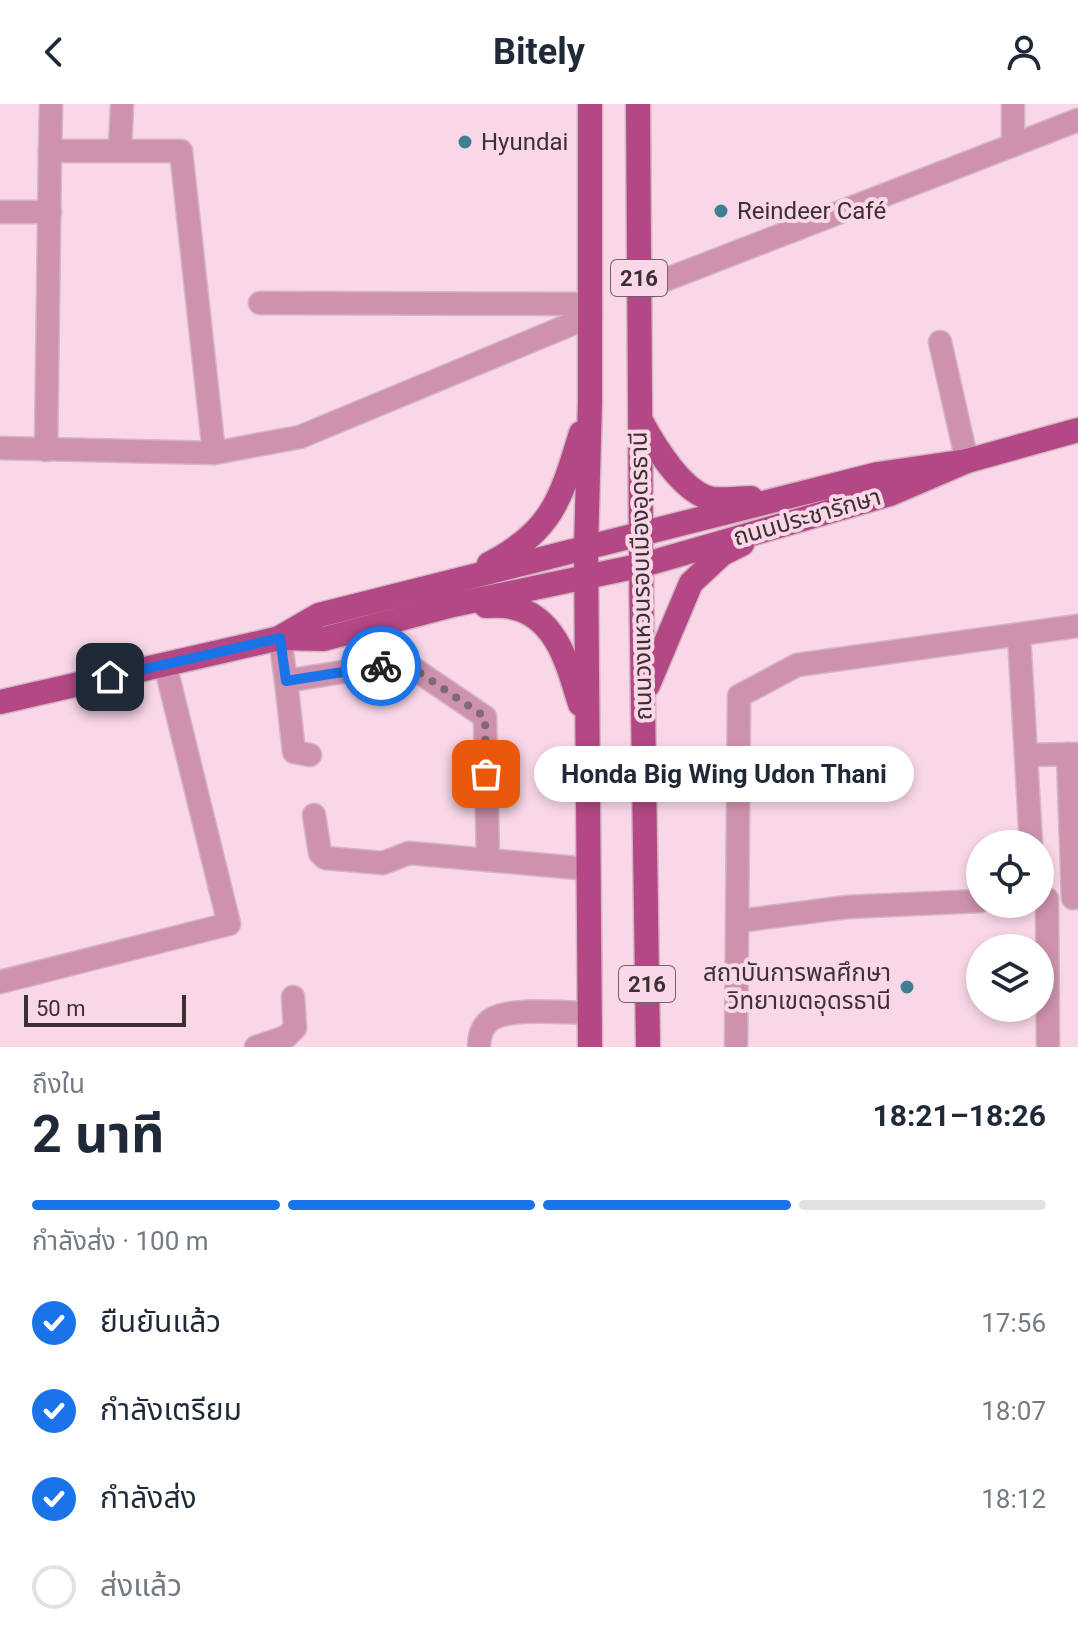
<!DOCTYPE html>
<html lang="th">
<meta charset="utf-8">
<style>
body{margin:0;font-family:Roboto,"Noto Sans Thai",sans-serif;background:#f2f2f3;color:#1f2937;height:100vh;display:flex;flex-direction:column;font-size:30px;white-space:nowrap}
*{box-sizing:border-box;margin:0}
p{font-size:26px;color:#747a83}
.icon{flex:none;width:44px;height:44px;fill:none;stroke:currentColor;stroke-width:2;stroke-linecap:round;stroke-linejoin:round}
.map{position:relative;height:943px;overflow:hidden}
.panel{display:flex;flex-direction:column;background:#fff;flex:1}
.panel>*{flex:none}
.fabs{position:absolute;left:966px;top:726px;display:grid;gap:16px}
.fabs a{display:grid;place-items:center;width:88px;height:88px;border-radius:50%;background:#fff;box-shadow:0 4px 12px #0003;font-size:40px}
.scale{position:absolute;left:24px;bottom:20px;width:162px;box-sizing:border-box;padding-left:8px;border:4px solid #3c2f35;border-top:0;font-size:22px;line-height:28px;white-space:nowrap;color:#3c2f35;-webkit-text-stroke:6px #f9d7e7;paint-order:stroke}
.pin{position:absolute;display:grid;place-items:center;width:68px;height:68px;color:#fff;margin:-34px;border-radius:16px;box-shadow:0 4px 12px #0006}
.courier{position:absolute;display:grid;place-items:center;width:80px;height:80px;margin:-40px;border:6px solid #1a73e8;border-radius:50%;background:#fff;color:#222;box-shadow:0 2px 10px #0007}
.bubble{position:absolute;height:56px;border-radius:28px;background:#fff;box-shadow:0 4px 12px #0003;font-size:26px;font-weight:700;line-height:56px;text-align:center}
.overview em{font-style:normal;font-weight:700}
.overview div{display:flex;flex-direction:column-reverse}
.overview{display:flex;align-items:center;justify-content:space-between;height:136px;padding:0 32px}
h1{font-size:52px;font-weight:700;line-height:60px}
.bar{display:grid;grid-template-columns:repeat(4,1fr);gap:12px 8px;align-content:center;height:96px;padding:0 32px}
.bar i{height:10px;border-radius:6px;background:#e0e1e3}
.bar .selected{background:#1a73e8}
.bar p{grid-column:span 4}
ol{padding:0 32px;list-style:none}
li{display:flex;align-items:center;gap:24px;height:88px}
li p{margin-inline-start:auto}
li .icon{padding:8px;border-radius:50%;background:#1a73e8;color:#fff;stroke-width:4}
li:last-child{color:#747a83}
li i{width:44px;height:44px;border:4px solid #e0e1e3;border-radius:50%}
header{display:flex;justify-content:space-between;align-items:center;height:104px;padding:0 32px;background:#fff;font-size:36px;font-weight:700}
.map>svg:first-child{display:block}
</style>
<header><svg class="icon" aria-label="back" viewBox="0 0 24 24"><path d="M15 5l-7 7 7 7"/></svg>Bitely<svg class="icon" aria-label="person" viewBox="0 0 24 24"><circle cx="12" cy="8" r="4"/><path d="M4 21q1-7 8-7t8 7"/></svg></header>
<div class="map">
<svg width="1078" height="943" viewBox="0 0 1078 943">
<rect width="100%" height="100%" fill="#f9d7e7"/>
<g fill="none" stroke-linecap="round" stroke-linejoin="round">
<g stroke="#d3b5c3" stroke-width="25">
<g id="minor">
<path d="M1013 0V41"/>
<path d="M120 46 122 0"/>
<path d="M50 47 51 0"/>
<path d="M0 108H50"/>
<path d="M639 186 1078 16"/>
<path d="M260 199 591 200"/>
<path d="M940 238 967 357"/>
<path d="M0 344 214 349 300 333 591 212"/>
<path d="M46 346 50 47H181L214 349"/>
<path d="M1019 531 1031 740"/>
<path d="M280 534 286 577 404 558 485 613 488 756 589 765"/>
<path d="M286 577 294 648 310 651"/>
<path d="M1068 650 1073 794"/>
<path d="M1026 651 1078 650"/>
<path d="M314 711 320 749 325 754 383 759 409 749 488 756"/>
<path d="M1047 795 1048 943"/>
<path d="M739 817 847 803 980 797"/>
<path d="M0 878 229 820 165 560"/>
<path d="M256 943 286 933 295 924 293 893"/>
<path d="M479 943C479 932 482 921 492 915 512 903 566 909 590 909"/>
<path d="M736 943 739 592 797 561 1078 522"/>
</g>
</g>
<g stroke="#d3b5c3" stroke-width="27">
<g id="major">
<path d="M590 0V298L586 444 590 943"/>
<path d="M638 0C639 314 642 629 648 943"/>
<path d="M641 317C654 341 683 390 713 395 725 396 739 394 751 394"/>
<path d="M489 460C553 427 561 394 581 329"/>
<path d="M486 502C494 502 503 501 511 503 557 512 568 562 580 600"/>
<path d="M281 533 319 511 878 370 967 357 1078 326"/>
<path d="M648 581 691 479 722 450 742 440"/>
<path d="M0 598 280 534 324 535 453 501 643 461 890 390 967 357"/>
</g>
</g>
<use href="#minor" stroke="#ce92af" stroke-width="22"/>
<use href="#major" stroke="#b34884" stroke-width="24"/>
</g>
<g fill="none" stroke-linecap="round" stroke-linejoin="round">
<path stroke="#7e6a73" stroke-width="8" stroke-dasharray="0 14.4" d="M381 562 404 558 485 613 486 670"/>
<path stroke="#1a73e8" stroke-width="10" d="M110 573 280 534 286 577 381 562"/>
</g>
<g fill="#407e94" stroke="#f9d7e7" stroke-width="3">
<circle cx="465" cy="38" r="8"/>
<circle cx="721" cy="107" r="8"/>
<circle cx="907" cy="883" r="8"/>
</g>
<g text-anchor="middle" stroke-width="8" stroke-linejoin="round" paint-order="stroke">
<g fill="#f9d7e7" stroke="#75616a" stroke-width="2">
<rect x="611" y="156" width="56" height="36" rx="6"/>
<rect x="619" y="862" width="56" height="36" rx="6"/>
</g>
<g font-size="22" font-weight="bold" fill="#3c2f35">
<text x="639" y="182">216</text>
<text x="647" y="888">216</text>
</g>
<g font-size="24" fill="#3c2f35" stroke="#f9d7e7" text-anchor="start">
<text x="481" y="46">Hyundai</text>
<text x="737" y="115">Reindeer Café</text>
<text x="891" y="877" text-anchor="end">สถาบันการพลศึกษา<tspan x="891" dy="28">วิทยาเขตอุดรธานี</tspan></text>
</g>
<g font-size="24" fill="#3c2f35" stroke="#f9d7e7">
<text transform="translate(807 413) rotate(-16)" y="8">ถนนประชารักษา</text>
<text transform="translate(641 472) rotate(-91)" y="8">ถนนวงแหวนรอบเมืองอุดรธานี</text>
</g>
</g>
</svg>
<div class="fabs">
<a><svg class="icon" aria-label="locate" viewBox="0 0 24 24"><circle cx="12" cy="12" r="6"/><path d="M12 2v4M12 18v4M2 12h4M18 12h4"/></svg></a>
<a><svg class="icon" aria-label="layers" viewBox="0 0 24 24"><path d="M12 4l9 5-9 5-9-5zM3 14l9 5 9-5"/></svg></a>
</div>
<div class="scale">50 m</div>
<div class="pin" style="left:486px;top:670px;background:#ea580c"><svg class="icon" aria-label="bag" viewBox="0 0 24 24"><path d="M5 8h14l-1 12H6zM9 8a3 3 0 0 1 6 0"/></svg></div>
<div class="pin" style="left:110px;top:573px;background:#1f2937"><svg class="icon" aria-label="home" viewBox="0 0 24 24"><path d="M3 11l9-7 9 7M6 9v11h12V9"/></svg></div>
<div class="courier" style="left:381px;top:562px"><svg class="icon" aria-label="bike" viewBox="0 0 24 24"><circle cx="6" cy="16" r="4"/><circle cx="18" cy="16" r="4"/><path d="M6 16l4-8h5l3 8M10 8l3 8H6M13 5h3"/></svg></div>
<div class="bubble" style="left:534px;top:642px;width:380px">Honda Big Wing Udon Thani</div>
</div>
<section class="panel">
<div class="overview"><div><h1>2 นาที</h1><p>ถึงใน</p></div><em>18:21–18:26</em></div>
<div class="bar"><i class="selected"></i><i class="selected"></i><i class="selected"></i><i></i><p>กำลังส่ง · 100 m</p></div>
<ol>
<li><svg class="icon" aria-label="check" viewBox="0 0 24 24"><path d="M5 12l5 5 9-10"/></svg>ยืนยันแล้ว<p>17:56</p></li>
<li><svg class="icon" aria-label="check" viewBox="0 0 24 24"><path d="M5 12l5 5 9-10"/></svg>กำลังเตรียม<p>18:07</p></li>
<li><svg class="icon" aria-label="check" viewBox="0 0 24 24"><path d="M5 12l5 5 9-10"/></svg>กำลังส่ง<p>18:12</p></li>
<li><i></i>ส่งแล้ว</li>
</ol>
</section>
